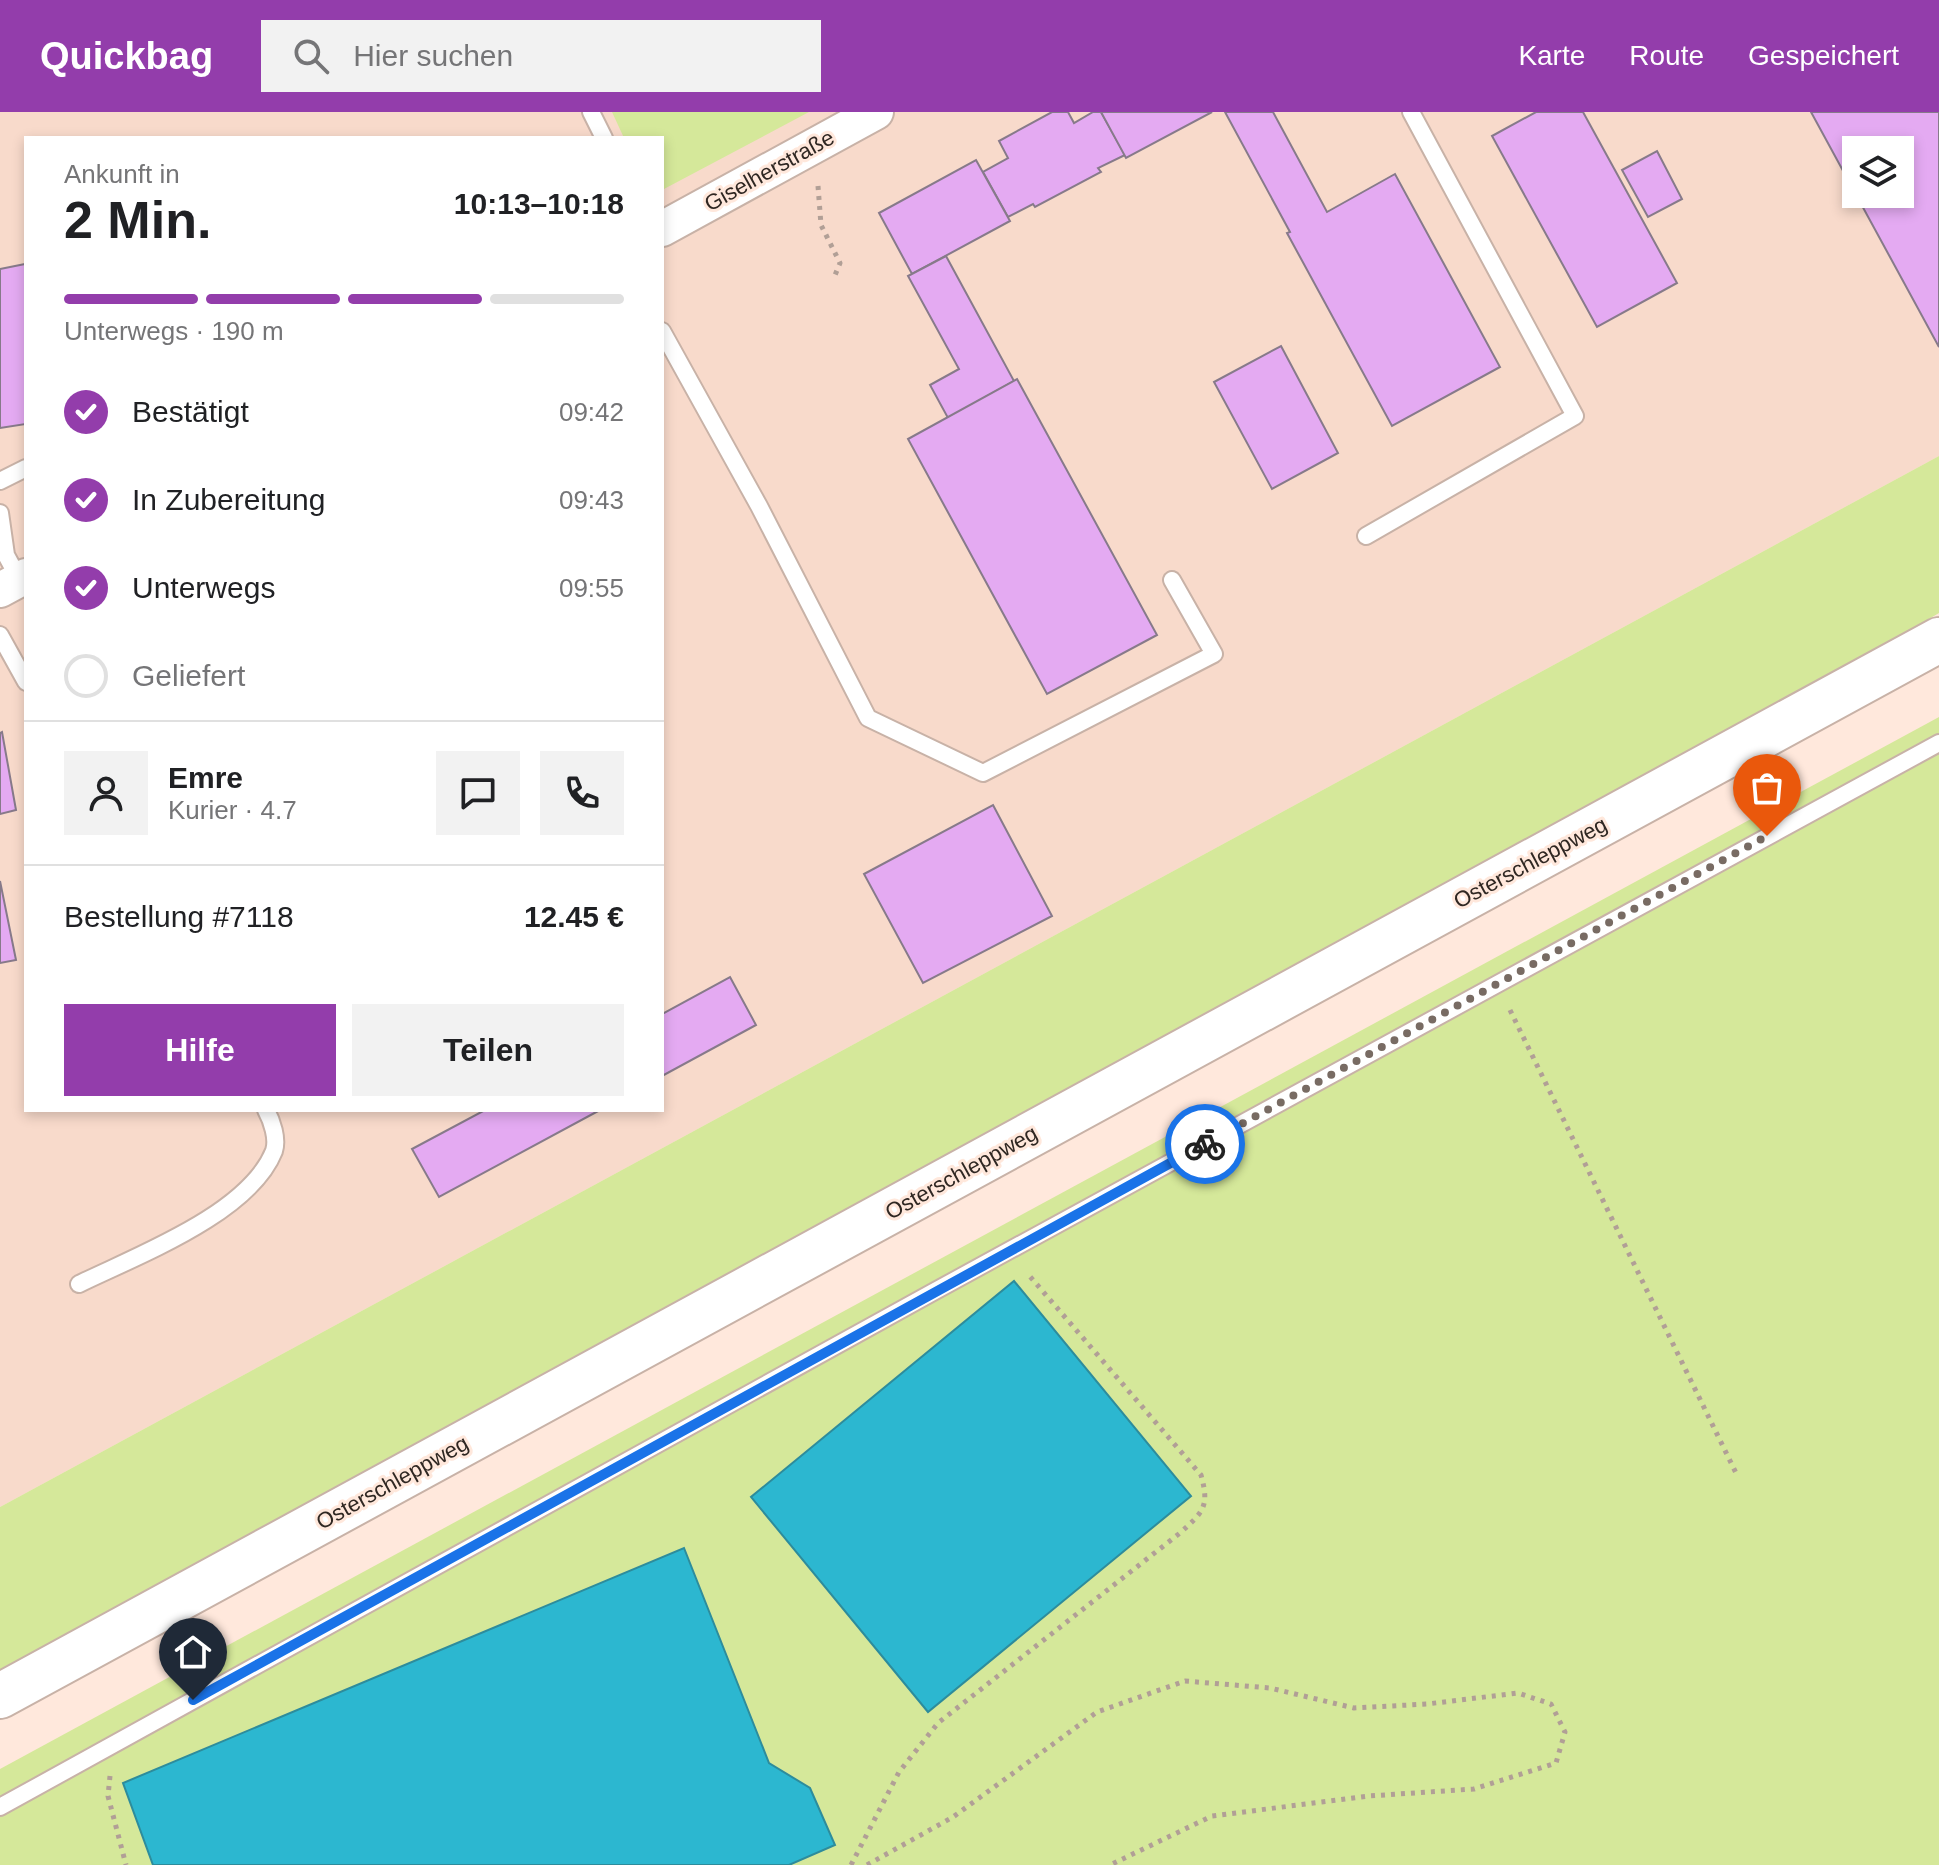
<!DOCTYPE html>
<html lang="de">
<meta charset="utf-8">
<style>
body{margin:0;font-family:Arial,sans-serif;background:#f2f2f2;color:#202124;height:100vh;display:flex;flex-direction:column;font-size:30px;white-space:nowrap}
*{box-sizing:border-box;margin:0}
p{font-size:26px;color:#757577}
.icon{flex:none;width:44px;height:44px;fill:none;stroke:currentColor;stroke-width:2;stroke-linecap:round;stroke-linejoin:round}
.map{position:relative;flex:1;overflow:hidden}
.details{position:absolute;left:24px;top:24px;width:640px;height:976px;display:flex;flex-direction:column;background:#fff;border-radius:0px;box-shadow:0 4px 12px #0003}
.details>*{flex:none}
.controls{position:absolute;left:1842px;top:24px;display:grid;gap:16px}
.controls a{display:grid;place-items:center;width:72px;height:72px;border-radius:0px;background:#fff;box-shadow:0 4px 12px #0003;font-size:40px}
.pin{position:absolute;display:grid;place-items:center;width:68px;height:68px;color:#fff;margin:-82px -34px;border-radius:50% 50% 50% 0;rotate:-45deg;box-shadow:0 0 8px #0007}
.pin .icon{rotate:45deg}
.courier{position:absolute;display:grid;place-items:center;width:80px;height:80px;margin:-40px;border:6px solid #1a73e8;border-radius:50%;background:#fff;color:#222;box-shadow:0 2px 10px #0007}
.overview em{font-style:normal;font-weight:600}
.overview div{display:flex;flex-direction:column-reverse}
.overview{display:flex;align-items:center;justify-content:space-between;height:136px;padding:0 40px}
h1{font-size:52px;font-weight:600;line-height:60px}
.bar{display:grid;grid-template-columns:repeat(4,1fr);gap:12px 8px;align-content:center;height:96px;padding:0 40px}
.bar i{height:10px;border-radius:6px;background:#e0e0e0}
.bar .on{background:#933dab}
.bar p{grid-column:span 4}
.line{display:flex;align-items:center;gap:20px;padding:0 40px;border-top:2px solid #e0e0e0}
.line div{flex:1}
.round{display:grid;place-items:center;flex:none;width:84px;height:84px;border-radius:0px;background:#f2f2f2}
ol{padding:0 40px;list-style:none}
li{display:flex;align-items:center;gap:24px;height:88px}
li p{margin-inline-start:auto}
li .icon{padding:8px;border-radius:50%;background:#933dab;color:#fff;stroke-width:4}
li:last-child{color:#757577}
li i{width:44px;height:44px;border:4px solid #e0e0e0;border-radius:50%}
.action{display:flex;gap:16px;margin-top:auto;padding:16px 40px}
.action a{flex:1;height:92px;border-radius:0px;background:#933dab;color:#fff;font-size:32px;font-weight:600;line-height:92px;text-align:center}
.action a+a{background:#f2f2f2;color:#202124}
header{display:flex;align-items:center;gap:48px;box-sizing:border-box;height:112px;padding:0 40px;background:#933dab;color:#fff}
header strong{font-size:38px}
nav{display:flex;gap:44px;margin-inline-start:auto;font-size:28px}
.search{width:560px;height:72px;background:#f2f2f2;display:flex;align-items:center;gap:20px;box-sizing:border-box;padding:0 28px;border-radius:0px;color:#757577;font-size:30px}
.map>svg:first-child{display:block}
</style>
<header>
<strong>Quickbag</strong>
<div class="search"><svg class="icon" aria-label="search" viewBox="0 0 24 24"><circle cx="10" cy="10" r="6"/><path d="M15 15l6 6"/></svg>Hier suchen</div>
<nav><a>Karte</a><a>Route</a><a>Gespeichert</a></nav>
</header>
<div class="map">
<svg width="1939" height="1753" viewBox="0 0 1939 1753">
<rect width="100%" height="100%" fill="#ffe8dc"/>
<path fill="#f8dacb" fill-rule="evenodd" d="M0 0H1939V344L0 1395ZM26 26H662V998H26ZM1856 38H1900V82H1856Z"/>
<g fill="#d5e89a">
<path d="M612 0H809L664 77 662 26H624Z"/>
<path d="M1939 344V501L1838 561 0 1560V1395Z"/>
<path d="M1939 605V1753H0V1657Z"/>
</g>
<g fill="#2cb7d0" stroke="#2d8c9c" stroke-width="2">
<path d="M1014 1169 1191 1384 928 1600 751 1385Z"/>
<path d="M684 1436 769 1651 810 1676 835 1733 789 1753H153L123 1671Z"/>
</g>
<g fill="#e4aaf2" stroke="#877a8a" stroke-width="2" fill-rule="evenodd">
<path d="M1052 0H1068L1074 11 1093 0H1101L1125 43 1098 56 1101 60 1035 95 1033 92 1008 105 983 60 1008 46 999 29Z"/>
<path d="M1101 0H1212L1126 46Z"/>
<path d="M1225 0H1273L1327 100 1395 62 1500 255 1392 314 1287 121 1290 120Z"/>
<path d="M1536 0H1583L1677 171 1597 215 1492 24Z"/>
<path d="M1811 0H1939V235ZM1856 38H1900V82H1856Z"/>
<path d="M1657 39 1682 87 1648 105 1622 58Z"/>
<path d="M976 48 1010 109 912 162 879 101Z"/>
<path d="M946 144 1014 269 948 306 930 273 959 257 908 164Z"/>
<path d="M25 152 26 312 0 316V157Z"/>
<path d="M1281 234 1338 341 1272 377 1214 270Z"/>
<path d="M1017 267 1157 523 1047 582 908 327Z"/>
<path d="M2 620 16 698 0 702V621Z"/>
<path d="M993 693 1052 804 923 871 864 762Z"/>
<path d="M0 769 16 848 0 851Z"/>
<path d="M730 865 756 913 662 964V902Z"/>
<path d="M485 998H600L439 1085 412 1037Z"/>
</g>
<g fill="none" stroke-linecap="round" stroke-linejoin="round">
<g stroke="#c8b2a7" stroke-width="20">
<g id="lane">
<path d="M591 0 604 26"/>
<path d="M662 219 759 394 868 606 983 661 1214 542 1172 468"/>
<path d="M0 369 26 356"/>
<path d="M0 401 6 443 19 467"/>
<path d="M1366 424 1575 304 1411 0"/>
<path d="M0 523 26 570"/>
<path d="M79 1172C136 1144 249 1102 274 1039 278 1027 272 1009 266 998"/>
<path d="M0 1695 935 1179 1939 631"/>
</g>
</g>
<g stroke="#c8b2a7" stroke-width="38">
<g id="street">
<path d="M662 117 876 0"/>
<path d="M0 478 26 464"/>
</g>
</g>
<g stroke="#c8b2a7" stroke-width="48">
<path id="secondary" d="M0 1584 1939 528"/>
</g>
<g stroke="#b19f96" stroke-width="5" stroke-dasharray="4 6" stroke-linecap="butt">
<path d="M818 74 821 113 840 151 833 168"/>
<path d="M1510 898 1736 1361"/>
<path d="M110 1664 108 1684 126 1753"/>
<path d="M851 1753 899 1660 938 1611 1180 1421C1203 1400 1210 1395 1201 1363L1027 1161"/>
<path d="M867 1753 953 1705 1097 1600 1185 1569 1270 1576 1354 1596 1427 1592 1518 1581 1551 1592 1565 1620 1556 1651 1474 1677 1369 1684 1212 1704 1110 1753"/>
</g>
<use href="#lane" stroke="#fff" stroke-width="16"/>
<use href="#street" stroke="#fff" stroke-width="34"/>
<use href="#secondary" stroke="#fff" stroke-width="44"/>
</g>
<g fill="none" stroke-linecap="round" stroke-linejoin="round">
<path stroke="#786b63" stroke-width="8" stroke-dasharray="0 14.4" d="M1205 1032 1767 724"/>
<path stroke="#1a73e8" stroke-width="10" d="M193 1588 1205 1032"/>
</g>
<g text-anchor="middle" stroke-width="6" stroke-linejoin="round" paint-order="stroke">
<g font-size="22" fill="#2f2722" stroke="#ffe8dc">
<text transform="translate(769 58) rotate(-29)" y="8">Giselherstraße</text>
<text transform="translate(1530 750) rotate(-28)" y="8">Osterschleppweg</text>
<text transform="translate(961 1060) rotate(-29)" y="8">Osterschleppweg</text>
<text transform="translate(392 1370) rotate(-29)" y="8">Osterschleppweg</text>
</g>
</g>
</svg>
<div class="controls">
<a><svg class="icon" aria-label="layers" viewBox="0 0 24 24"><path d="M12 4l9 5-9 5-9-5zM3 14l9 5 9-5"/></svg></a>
</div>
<div class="pin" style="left:1767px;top:724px;background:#ea580c"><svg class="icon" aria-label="bag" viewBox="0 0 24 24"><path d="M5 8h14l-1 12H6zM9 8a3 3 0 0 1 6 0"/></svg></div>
<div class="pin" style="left:193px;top:1588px;background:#1f2937"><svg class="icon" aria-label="home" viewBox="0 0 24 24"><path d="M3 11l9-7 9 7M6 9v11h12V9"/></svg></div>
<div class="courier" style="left:1205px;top:1032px"><svg class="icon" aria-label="bike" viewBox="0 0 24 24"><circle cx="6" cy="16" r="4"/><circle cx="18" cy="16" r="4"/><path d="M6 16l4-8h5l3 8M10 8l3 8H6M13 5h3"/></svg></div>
<section class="details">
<div class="overview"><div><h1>2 Min.</h1><p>Ankunft in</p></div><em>10:13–10:18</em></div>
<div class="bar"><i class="on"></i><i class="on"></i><i class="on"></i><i></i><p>Unterwegs · 190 m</p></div>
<ol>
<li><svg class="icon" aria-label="check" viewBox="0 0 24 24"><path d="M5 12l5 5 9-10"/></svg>Bestätigt<p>09:42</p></li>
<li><svg class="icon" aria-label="check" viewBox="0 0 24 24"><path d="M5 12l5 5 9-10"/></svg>In Zubereitung<p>09:43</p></li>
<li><svg class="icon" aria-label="check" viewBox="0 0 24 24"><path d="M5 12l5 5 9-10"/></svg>Unterwegs<p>09:55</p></li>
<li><i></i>Geliefert</li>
</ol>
<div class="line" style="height:144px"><a class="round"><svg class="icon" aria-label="person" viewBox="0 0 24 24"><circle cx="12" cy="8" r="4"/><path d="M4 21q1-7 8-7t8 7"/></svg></a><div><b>Emre</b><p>Kurier · 4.7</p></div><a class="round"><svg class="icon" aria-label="chat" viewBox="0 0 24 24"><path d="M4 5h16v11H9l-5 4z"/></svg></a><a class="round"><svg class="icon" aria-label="phone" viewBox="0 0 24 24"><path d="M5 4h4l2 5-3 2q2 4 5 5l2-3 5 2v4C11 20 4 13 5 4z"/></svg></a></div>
<div class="line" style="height:104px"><div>Bestellung #7118</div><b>12.45 €</b></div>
<div class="action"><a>Hilfe</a><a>Teilen</a></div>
</section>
</div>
